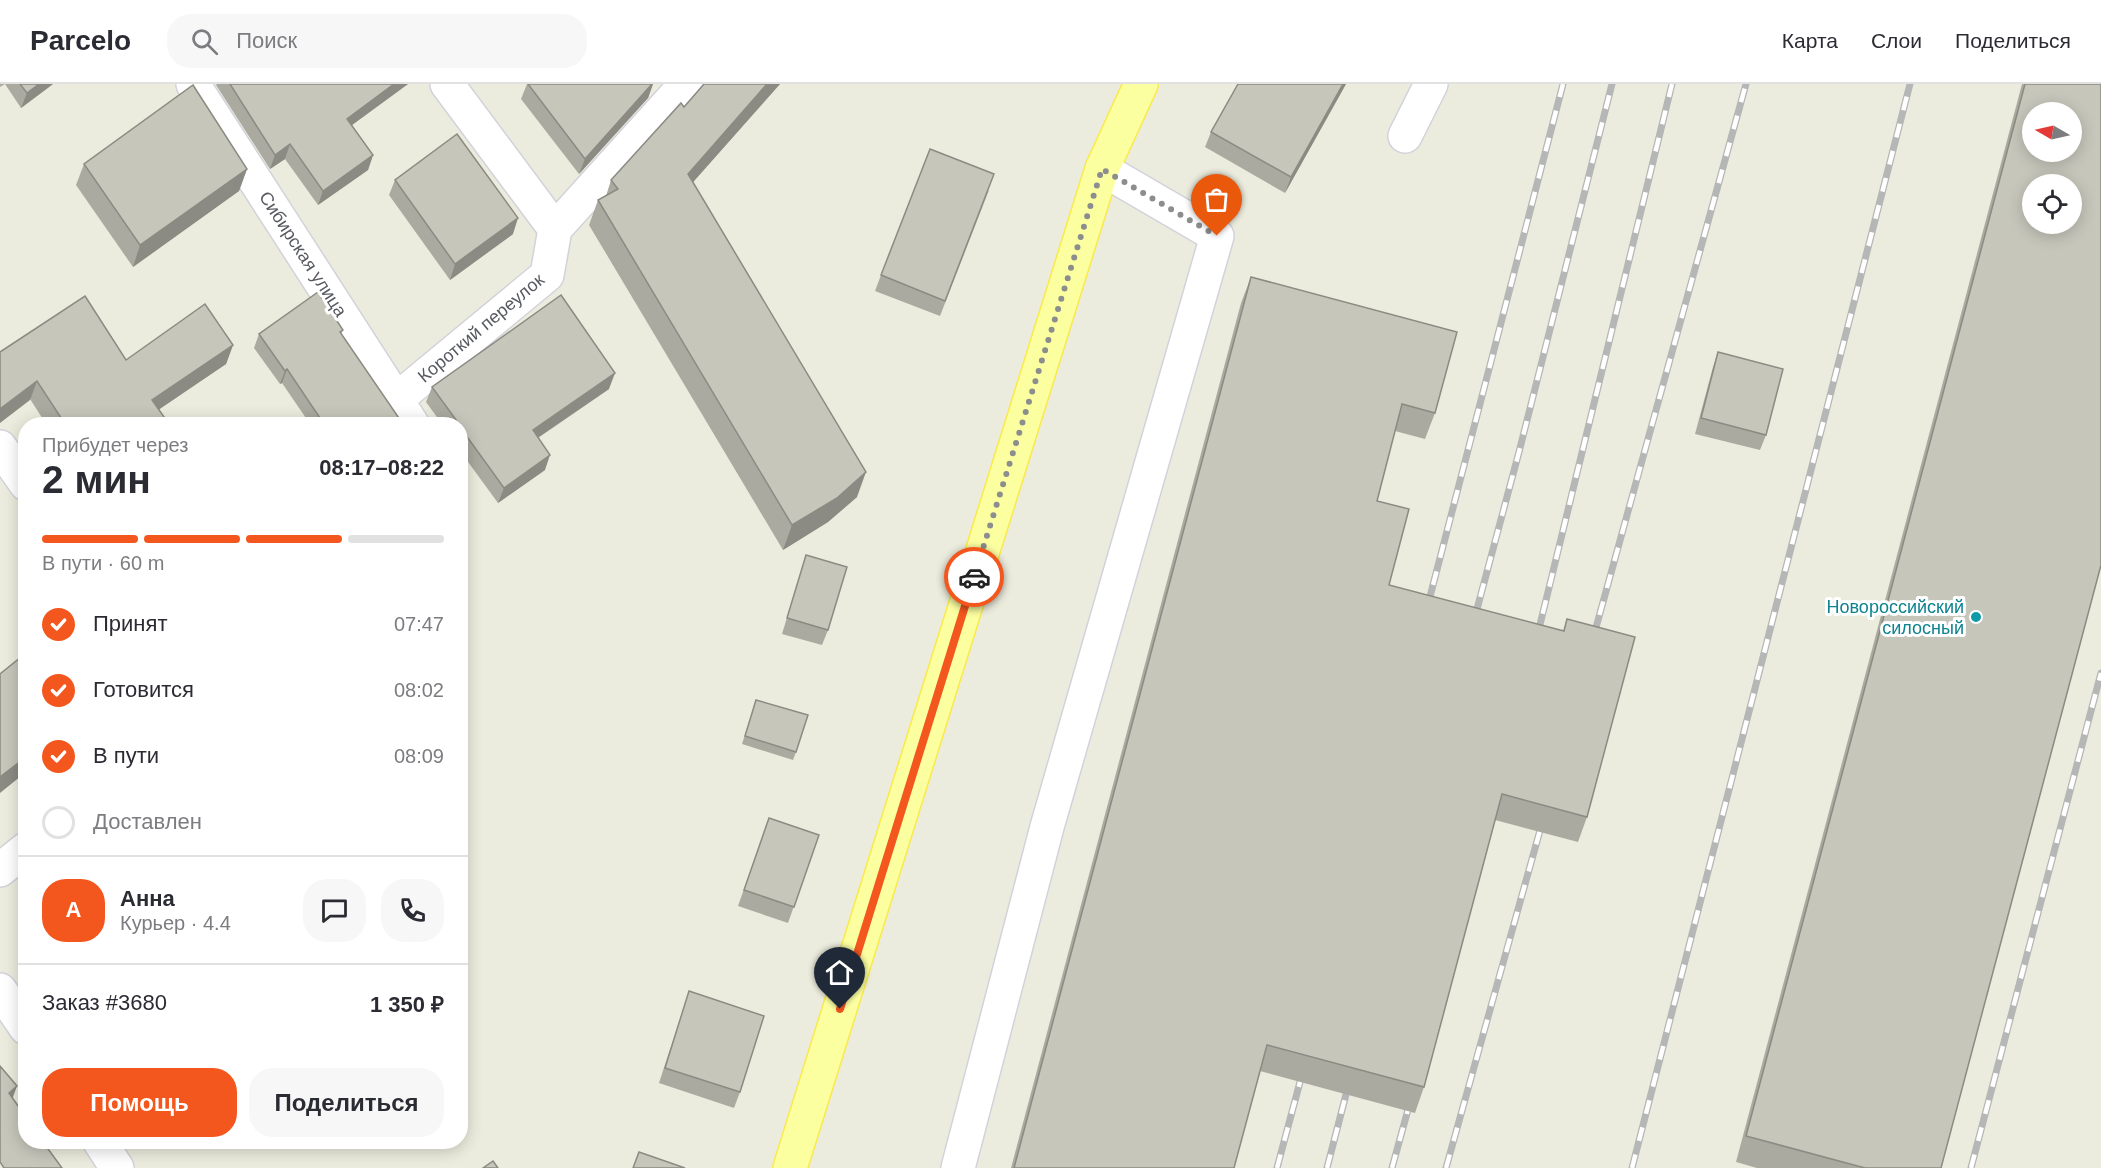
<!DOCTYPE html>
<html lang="ru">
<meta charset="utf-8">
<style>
body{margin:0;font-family:Arial,sans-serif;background:#f7f7f7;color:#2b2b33;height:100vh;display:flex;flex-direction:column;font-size:22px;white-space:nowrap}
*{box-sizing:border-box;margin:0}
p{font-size:20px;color:#7c7c81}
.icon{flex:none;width:33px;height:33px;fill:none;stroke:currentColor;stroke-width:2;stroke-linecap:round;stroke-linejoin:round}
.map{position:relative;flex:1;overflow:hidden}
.panel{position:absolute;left:18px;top:333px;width:450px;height:732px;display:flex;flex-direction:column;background:#fff;border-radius:24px;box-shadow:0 3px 15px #0003}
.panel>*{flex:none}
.needle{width:39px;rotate:279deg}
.fabs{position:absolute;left:2022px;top:18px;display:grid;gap:12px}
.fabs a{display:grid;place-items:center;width:60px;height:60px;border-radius:50%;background:#fff;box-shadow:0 3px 15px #0003;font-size:30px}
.pin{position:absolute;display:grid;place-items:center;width:51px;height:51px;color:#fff;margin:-62px -26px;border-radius:50% 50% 50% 0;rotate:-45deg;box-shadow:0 0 6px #0007}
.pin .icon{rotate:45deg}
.courier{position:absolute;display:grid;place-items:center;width:60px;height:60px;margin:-30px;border:4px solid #f4571d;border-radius:50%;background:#fff;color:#222;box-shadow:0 2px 8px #0007}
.overview em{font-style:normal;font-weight:600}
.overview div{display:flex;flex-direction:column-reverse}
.overview{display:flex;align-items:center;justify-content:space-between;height:102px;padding:0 24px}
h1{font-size:39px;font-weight:600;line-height:45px}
.bar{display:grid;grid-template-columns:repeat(4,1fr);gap:9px 6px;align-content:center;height:72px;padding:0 24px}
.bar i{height:8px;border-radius:4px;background:#e1e1e2}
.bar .on{background:#f4571d}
.bar p{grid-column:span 4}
.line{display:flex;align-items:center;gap:15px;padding:0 24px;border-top:2px solid #e1e1e2}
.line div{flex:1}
.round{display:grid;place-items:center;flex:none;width:63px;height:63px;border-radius:24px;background:#f7f7f7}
ol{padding:0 24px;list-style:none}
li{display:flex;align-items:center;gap:18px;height:66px}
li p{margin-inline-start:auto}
li .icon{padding:6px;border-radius:50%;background:#f4571d;color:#fff;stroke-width:4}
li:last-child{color:#7c7c81}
li i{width:33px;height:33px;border:3px solid #e1e1e2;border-radius:50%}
.button{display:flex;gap:12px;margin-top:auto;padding:12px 24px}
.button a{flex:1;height:69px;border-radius:24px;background:#f4571d;color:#fff;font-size:24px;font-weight:600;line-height:69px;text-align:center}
.button a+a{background:#f7f7f7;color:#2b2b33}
header{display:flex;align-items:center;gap:36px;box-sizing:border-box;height:84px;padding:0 30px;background:#fff;border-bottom:2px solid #e1e1e2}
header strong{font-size:28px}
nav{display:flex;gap:33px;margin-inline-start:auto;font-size:21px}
.search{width:420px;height:54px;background:#f7f7f7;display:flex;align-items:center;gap:15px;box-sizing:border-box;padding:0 21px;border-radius:24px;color:#7c7c81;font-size:22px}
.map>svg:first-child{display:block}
</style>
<header>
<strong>Parcelo</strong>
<div class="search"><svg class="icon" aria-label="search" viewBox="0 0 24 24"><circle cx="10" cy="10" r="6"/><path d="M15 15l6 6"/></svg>Поиск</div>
<nav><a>Карта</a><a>Слои</a><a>Поделиться</a></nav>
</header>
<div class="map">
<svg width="2101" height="1084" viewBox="0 0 2101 1084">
<rect width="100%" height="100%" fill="#ececde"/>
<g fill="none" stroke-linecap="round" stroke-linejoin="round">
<g stroke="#d2d3da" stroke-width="36">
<g id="minor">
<path d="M193 0 412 340"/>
<path d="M447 0 555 145"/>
<path d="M1405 52 1431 0"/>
<path d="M397 315 547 191 555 145 686 0"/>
<path d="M0 363 26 400"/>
<path d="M0 786 26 765"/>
<path d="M0 906 26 944"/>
<path d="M100 1058 117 1084"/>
<path d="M958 1084 1047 743 1217 152 1102 85"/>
</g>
</g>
<g stroke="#faea49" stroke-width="36">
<path id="major" d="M790 1084 1102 85 1141 0"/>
</g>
<use href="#minor" stroke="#fff" stroke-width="33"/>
<use href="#major" stroke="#fcffa0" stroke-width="33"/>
<g stroke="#b5b6b6" stroke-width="7">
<g id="rail">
<path d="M1426 528 1563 0"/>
<path d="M1473 540 1519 368 1612 0"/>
<path d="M1536 557 1672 0"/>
<path d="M1592 558 1746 0"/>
<path d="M1277 1084 1304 983"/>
<path d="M1327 1084 1350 995"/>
<path d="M1392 1084 1412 1011"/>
<path d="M1446 1084 1544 732"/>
<path d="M1632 1084 1910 0"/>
<path d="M1971 1084 2101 589"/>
</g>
</g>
<use href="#rail" stroke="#fff" stroke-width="4.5" stroke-dasharray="14" stroke-linecap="butt"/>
</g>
<g fill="#abaaa1">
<path d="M0 0H53L21 24 5 0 0 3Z"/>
<path d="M217 0H408L352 41 373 71 368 86 318 121 285 75 270 85 216 1Z"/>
<path d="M527 0H653L648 14 579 90 521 15Z"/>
<path d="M704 0H780L693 98 857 413 828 438 783 466 589 141 598 116 606 112 611 96 684 23Z"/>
<path d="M1346 0 1285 109 1205 63 1211 48Z"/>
<path d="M2022 0H2101L1941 1084H1757L1736 1078Z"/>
<path d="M84 80 247 85 239 107 133 183 76 101Z"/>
<path d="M395 96 513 150 450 196 389 111Z"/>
<path d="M989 106 940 232 875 207 881 191Z"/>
<path d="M1251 193 1435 329 1425 355 1395 347 1377 417 1389 501 1563 547 1567 535 1587 733 1578 758 1495 736 1424 1003 1415 1029 1260 987 1234 1084H1011L1241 219Z"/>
<path d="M343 246 341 250 403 340H310L282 299 280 300 254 264 259 250Z"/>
<path d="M233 261 226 280 159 325 169 340H46L0 268 126 276Z"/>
<path d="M1718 268 1766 351 1760 366 1695 350 1713 283Z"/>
<path d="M432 303 609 305 538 354 545 386 498 419 460 367V340H442L426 318Z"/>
<path d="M806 471 828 546 822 561 782 550Z"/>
<path d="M756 616 796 668 793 676 742 660Z"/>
<path d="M769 734 819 751 788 839 738 822Z"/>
<path d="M689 907 740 1008 734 1024 659 999Z"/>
</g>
<g fill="#8b8b83">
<path d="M39 0H53L21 24 27 9Z"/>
<path d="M394 0H408L341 49 347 35Z"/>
<path d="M652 0H653L648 14 579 90 585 75Z"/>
<path d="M767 0H780L679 114 688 90Z"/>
<path d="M1343 0H1346L1285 109 1291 93Z"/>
<path d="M290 60 285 75 270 85 275 71Z"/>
<path d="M373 71 368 86 318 121 323 107Z"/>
<path d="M247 85 239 107 133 183 140 161Z"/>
<path d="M518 134 513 150 450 196 455 180Z"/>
<path d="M233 261 226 280 145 335 152 316Z"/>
<path d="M287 285 282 299 280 300 285 287Z"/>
<path d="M615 289 609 305 527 361 533 346Z"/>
<path d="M37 297 30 316 0 339V325Z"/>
<path d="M550 371 545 386 498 419 504 404Z"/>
<path d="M866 388 857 413 828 438 783 466 792 441Z"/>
<path d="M26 673V688L0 709V693Z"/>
<path d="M17 1002 9 1024V1009Z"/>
</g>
<g fill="#c7c6bb" stroke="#8b8b83" stroke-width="1.5" fill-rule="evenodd">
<path d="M20 0H39L27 9Z"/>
<path d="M230 0H394L347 35 373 71 323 107 290 60 275 71Z"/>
<path d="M528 0H652L585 75Z"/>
<path d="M704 0H767L688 90 866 388 837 414 792 441 598 116 618 105 611 96 681 19 684 23Z"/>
<path d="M1238 0H1343L1291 93 1211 48Z"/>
<path d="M2025 0H2101V481L1941 1084H1865L1746 1052ZM2032 28H2072V68H2032ZM2032 100H2072V140H2032Z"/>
<path d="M193 1 247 85 140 161 84 80Z"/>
<path d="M457 50 518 134 455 180 395 96Z"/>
<path d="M930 65 994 90 945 217 881 191Z"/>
<path d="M1251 193 1457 248 1435 329 1402 320 1377 417 1409 425 1389 501 1564 547 1567 535 1635 553 1587 733 1502 710 1424 1003 1267 961 1234 1084H1014Z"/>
<path d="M318 208 343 246 340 248 403 340H324L287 285 285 287 259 250Z"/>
<path d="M561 211 615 289 533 346 550 371 504 404 460 343V340H459L432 303Z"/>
<path d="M85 212 126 276 205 220 233 261 152 316 169 340H65L37 297 0 325V268Z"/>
<path d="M1718 268 1783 285 1766 351 1701 334Z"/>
<path d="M806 471 847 483 828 546 787 534Z"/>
<path d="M26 569V673L0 693V590Z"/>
<path d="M756 616 808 631 796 668 745 652Z"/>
<path d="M769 734 819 751 794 823 744 806Z"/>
<path d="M689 907 764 932 740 1008 665 984Z"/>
<path d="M0 982 17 1002 9 1009 26 1033V1058H43L62 1084H4L0 1078Z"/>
<path d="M639 1068 685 1084H633Z"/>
<path d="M493 1077 498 1084H483Z"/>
</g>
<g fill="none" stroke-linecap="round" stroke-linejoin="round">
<path stroke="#8c8d8d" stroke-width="6" stroke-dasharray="0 10.8" d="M974 493 1102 85 1217 152"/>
<path stroke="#f4571d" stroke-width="8" d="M840 925 974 493"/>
</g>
<circle fill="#0f9aa8" stroke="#fff" stroke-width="2" cx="1976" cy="533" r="6"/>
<g text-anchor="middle" stroke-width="6" stroke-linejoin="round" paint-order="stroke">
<g font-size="18" fill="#585a61" stroke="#fff">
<text transform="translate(303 170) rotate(57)" y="6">Сибирская улица</text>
<text transform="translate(481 244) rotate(-40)" y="6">Короткий переулок</text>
</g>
<g font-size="18" fill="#0d838f" stroke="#fff" text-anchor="end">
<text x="1964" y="529">Новороссийский<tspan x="1964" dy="21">силосный</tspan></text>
</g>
</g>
</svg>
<div class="fabs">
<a><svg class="needle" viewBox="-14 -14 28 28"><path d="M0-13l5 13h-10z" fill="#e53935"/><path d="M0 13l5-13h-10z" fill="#7c7c81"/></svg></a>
<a><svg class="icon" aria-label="locate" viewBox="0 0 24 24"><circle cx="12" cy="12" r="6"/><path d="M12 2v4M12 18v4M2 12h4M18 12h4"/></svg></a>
</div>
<div class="pin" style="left:1217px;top:152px;background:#ea580c"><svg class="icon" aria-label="bag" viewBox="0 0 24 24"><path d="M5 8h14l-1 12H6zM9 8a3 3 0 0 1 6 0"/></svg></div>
<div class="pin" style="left:840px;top:925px;background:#1f2937"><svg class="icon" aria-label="home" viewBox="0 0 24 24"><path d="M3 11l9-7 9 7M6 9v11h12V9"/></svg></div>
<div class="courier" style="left:974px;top:493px"><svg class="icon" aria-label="car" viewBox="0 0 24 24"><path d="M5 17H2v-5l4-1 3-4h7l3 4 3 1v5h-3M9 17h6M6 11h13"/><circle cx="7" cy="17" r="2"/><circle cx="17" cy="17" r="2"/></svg></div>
<section class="panel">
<div class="overview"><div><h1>2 мин</h1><p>Прибудет через</p></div><em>08:17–08:22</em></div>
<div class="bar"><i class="on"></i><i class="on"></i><i class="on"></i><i></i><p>В пути · 60 m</p></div>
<ol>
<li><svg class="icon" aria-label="check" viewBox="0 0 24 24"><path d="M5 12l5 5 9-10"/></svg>Принят<p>07:47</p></li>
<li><svg class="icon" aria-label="check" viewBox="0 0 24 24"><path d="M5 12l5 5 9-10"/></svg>Готовится<p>08:02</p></li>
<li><svg class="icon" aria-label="check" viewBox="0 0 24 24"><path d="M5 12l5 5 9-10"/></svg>В пути<p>08:09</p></li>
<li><i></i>Доставлен</li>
</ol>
<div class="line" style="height:108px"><b class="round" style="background:#f4571d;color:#fff">А</b><div><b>Анна</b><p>Курьер · 4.4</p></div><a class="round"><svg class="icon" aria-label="chat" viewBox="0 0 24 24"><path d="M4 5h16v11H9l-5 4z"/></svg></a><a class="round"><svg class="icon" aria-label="phone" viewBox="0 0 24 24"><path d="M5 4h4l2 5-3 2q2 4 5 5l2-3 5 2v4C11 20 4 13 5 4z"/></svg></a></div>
<div class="line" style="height:78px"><div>Заказ #3680</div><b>1 350 ₽</b></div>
<div class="button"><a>Помощь</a><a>Поделиться</a></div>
</section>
</div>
